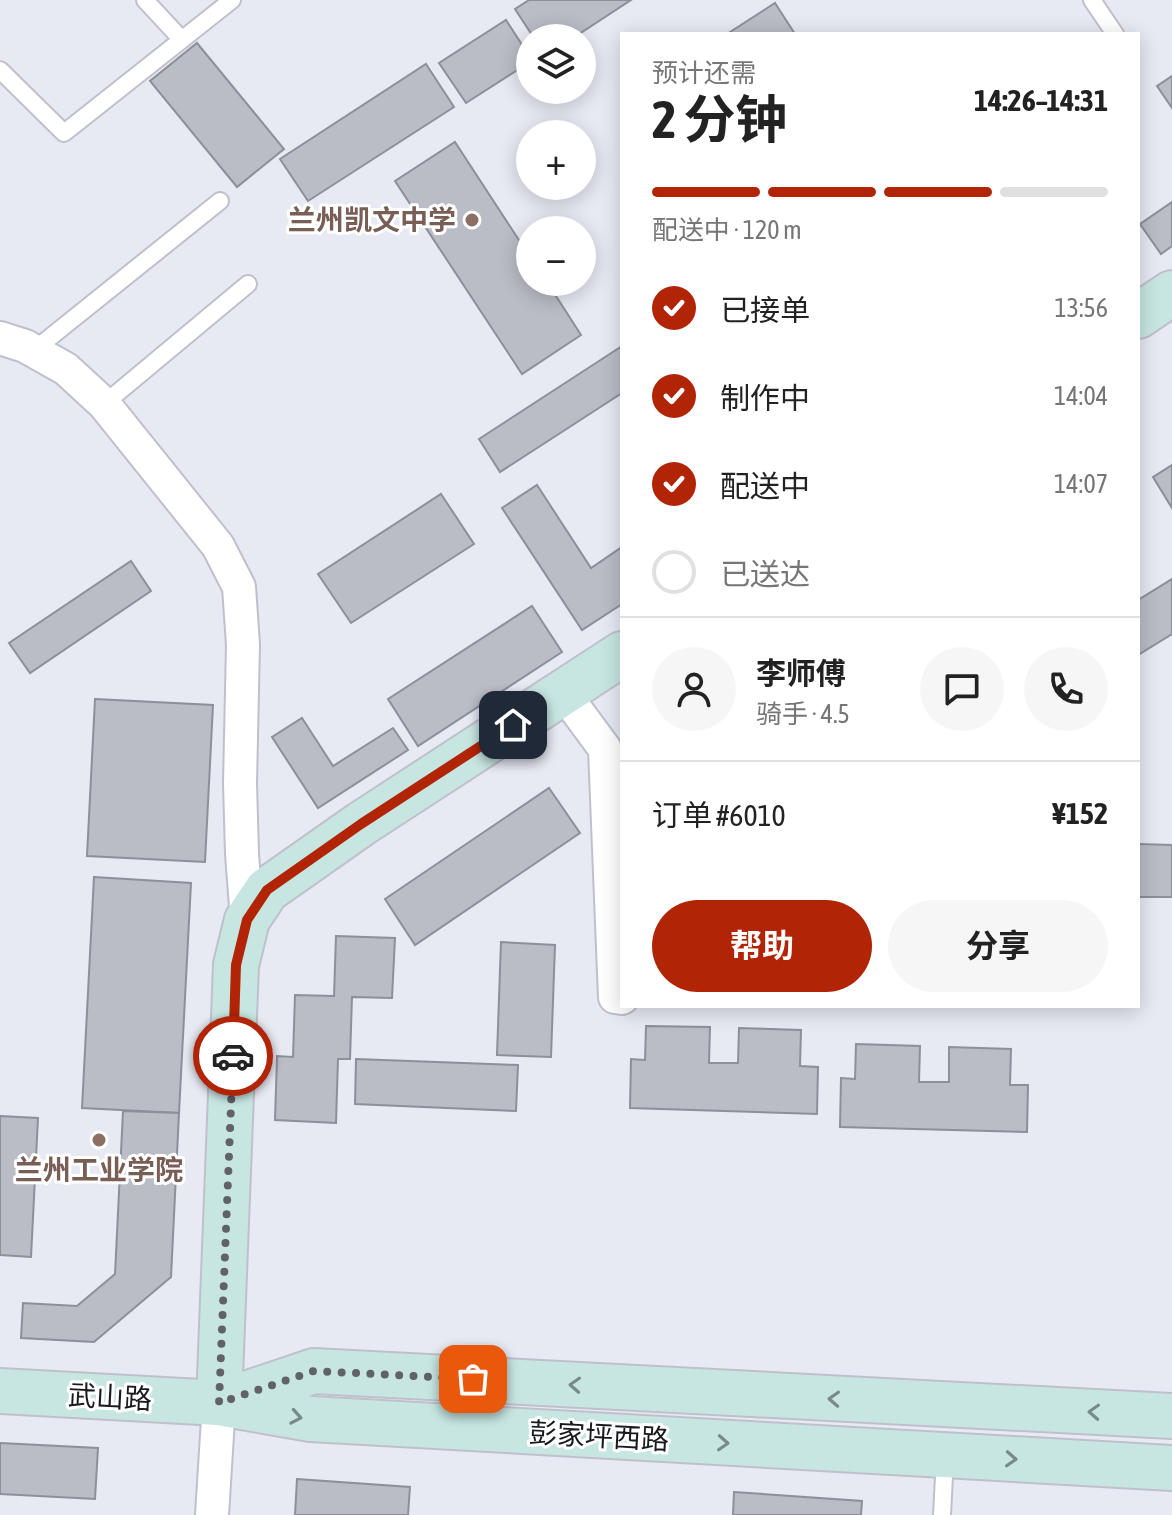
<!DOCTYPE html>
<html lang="zh">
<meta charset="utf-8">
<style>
body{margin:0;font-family:"Asap Condensed","Noto Sans SC",sans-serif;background:#f6f6f6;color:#222;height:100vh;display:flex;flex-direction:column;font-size:30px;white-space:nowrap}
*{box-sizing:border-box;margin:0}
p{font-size:26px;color:#767676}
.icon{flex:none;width:44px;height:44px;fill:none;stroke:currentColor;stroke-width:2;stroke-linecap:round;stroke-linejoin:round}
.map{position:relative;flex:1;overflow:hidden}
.panel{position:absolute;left:620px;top:32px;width:520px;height:976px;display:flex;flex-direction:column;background:#fff;border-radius:0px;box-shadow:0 4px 20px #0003}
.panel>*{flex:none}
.buttons{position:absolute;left:516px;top:24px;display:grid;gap:16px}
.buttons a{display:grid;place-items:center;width:80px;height:80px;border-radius:50%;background:#fff;box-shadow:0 4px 20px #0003;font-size:40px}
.pin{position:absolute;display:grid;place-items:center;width:68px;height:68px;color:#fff;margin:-34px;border-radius:16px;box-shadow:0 4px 12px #0006}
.courier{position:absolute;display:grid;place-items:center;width:80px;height:80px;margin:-40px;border:6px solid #b12506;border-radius:50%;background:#fff;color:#222;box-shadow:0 2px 10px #0007}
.headline em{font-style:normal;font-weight:700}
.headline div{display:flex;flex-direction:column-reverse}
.headline{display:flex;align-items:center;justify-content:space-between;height:136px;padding:0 32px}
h1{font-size:52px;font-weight:700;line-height:60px}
.bar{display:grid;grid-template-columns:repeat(4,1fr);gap:12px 8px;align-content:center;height:96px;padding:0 32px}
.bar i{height:10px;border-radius:6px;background:#e0e0e0}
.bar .selected{background:#b12506}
.bar p{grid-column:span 4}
.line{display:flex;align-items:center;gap:20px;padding:0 32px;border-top:2px solid #e0e0e0}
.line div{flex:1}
.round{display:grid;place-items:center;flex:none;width:84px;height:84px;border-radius:42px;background:#f6f6f6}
ol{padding:0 32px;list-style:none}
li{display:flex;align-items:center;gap:24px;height:88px}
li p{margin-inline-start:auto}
li .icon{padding:8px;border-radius:50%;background:#b12506;color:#fff;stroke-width:4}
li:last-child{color:#767676}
li i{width:44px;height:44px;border:4px solid #e0e0e0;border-radius:50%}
.cta{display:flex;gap:16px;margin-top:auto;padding:16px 32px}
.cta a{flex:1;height:92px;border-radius:48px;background:#b12506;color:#fff;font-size:32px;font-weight:700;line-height:92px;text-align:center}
.cta a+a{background:#f6f6f6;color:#222}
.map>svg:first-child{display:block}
</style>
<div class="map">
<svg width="1172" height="1515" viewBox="0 0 1172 1515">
<rect width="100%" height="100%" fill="#e7e9f3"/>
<g fill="#babcc6" stroke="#8d8f99" stroke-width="2">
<path d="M529 0H631L573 38H534L515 9Z"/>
<path d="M775 3 795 34H727Z"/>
<path d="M506 20 530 57V62L466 103 439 63Z"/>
<path d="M197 43 284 149 237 187 150 81Z"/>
<path d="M426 64 454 107 308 201 280 159Z"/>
<path d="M1172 76V108L1157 86Z"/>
<path d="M455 142 530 257V282H547L581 335 522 374 395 181Z"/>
<path d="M1172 202V246L1161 254 1140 224Z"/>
<path d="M622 346V393L500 472 479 439Z"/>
<path d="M1172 465V508L1153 477Z"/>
<path d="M537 485 591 568 622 547V604L582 630 502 508Z"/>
<path d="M441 494 474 544 351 623 318 574Z"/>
<path d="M131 561 151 591 30 673 9 643Z"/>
<path d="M1172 579V634L1138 655V600Z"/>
<path d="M532 606 562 652 418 746 388 699Z"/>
<path d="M95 699 213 705 205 862 87 856Z"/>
<path d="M302 718 333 766 393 728 408 750 318 808 272 737Z"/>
<path d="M549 788 580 833 415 945 385 899Z"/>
<path d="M1138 844 1172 845V897H1138Z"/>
<path d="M94 877 191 883 179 1113 82 1108Z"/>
<path d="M336 936 395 938 392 998 352 997 350 1059H338L336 1123 275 1120 277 1056 293 1057 295 995 334 996Z"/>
<path d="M501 942 555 945 551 1057 497 1055Z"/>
<path d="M646 1026 710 1027 709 1063H738L739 1028 801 1030 800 1066 818 1067 817 1114 630 1108 631 1059 645 1060Z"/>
<path d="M856 1044 920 1046 919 1082H949V1047L1011 1049 1010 1085H1028L1027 1132 840 1127 841 1078 855 1079Z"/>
<path d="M356 1059 518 1065 516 1111 355 1104Z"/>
<path d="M123 1111 179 1113 171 1277 94 1342 21 1338 23 1303 77 1306 115 1274Z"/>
<path d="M0 1116 38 1118 31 1257 0 1255Z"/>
<path d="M0 1443 98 1448 95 1499 0 1494Z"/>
<path d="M297 1479 410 1487 408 1515H295Z"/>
<path d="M734 1492 862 1501 861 1515H733Z"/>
</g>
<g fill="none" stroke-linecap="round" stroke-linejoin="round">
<g stroke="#bfc0cb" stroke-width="20">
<g id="service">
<path d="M145 0 182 40"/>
<path d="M1092 0 1115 34"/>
<path d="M0 70 64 133 232 0"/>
<path d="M33 351 220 201"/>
<path d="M104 404 248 284"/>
<path d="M942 1515 945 1457"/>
</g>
</g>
<g stroke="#bfc0cb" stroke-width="36">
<g id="minor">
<path d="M0 338 25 346 66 369 104 404 218 546 239 587 243 645 240 783 242 854 247 920"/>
<path d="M563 692 605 749 615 997 622 998"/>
<path d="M212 1515 219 1403"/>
</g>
</g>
<g stroke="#bfc0cb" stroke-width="48">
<g id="secondary">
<path d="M1138 316 1172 293"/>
<path d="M0 1391 219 1403 311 1419 1172 1468"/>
<path d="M225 1401 314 1371 1172 1416"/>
<path d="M219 1403 236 965 247 920 267 890 361 824 622 654"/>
</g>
</g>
<use href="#service" stroke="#fff" stroke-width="16"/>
<use href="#minor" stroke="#fff" stroke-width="32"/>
<use href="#secondary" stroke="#c7e6e2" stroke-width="44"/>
</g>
<defs><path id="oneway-chevron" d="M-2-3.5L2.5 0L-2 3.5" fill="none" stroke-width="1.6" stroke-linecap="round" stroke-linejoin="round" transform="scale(2)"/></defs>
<g stroke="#798a8a">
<use href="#oneway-chevron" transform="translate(575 1385) rotate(-177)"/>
<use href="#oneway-chevron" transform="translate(834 1399) rotate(-177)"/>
<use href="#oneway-chevron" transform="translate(1094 1412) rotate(-177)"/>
<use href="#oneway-chevron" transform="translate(296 1417) rotate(10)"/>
<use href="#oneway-chevron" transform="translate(723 1443) rotate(3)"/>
<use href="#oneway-chevron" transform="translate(1011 1459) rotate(3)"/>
</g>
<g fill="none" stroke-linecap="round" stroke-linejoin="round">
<path stroke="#616269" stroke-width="8" stroke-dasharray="0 14.4" d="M233 1056 219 1403 314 1371 473 1379"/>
<path stroke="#b12506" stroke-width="10" d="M233 1056 236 965 247 920 267 890 361 824 513 725"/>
</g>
<g fill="#8d6e63" stroke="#fff" stroke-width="3">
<circle cx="472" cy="220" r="8"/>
<circle cx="99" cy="1140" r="8"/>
</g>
<g text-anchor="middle" stroke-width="6" stroke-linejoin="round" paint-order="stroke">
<g font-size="28" font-weight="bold" fill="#785e54" stroke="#fff" text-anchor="end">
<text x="456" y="230">兰州凯文中学</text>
<text x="99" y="1180" text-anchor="middle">兰州工业学院</text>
</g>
<g font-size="28" fill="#191a1e" stroke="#fff">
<text transform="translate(110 1397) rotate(3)" y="10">武山路</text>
<text transform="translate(599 1436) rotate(3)" y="10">彭家坪西路</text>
</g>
</g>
</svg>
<div class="buttons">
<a><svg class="icon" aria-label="layers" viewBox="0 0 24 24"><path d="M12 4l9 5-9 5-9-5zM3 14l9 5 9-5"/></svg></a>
<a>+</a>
<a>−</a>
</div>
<div class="pin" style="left:473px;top:1379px;background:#ea580c"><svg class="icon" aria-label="bag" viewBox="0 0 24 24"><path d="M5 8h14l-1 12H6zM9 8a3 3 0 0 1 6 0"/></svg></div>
<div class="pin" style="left:513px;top:725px;background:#1f2937"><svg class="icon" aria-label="home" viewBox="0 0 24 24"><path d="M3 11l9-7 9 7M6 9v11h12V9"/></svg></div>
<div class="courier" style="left:233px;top:1056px"><svg class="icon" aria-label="car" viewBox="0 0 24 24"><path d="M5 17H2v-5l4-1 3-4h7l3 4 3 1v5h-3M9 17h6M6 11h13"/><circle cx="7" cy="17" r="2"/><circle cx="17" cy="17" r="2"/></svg></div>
<section class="panel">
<div class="headline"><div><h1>2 分钟</h1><p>预计还需</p></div><em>14:26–14:31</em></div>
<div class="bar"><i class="selected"></i><i class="selected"></i><i class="selected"></i><i></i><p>配送中 · 120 m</p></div>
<ol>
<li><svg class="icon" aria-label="check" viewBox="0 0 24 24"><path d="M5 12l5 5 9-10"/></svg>已接单<p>13:56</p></li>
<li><svg class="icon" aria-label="check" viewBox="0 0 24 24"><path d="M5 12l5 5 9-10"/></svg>制作中<p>14:04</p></li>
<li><svg class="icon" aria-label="check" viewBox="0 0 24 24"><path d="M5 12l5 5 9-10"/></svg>配送中<p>14:07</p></li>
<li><i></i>已送达</li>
</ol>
<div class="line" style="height:144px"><a class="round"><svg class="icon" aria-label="person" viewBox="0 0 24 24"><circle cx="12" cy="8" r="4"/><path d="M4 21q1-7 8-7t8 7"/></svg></a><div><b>李师傅</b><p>骑手 · 4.5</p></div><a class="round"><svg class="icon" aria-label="chat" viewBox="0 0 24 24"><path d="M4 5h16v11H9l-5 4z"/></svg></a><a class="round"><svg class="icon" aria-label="phone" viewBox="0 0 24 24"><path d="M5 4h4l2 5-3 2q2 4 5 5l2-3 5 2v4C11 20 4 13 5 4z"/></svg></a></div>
<div class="line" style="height:104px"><div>订单 #6010</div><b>¥152</b></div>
<div class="cta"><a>帮助</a><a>分享</a></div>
</section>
</div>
